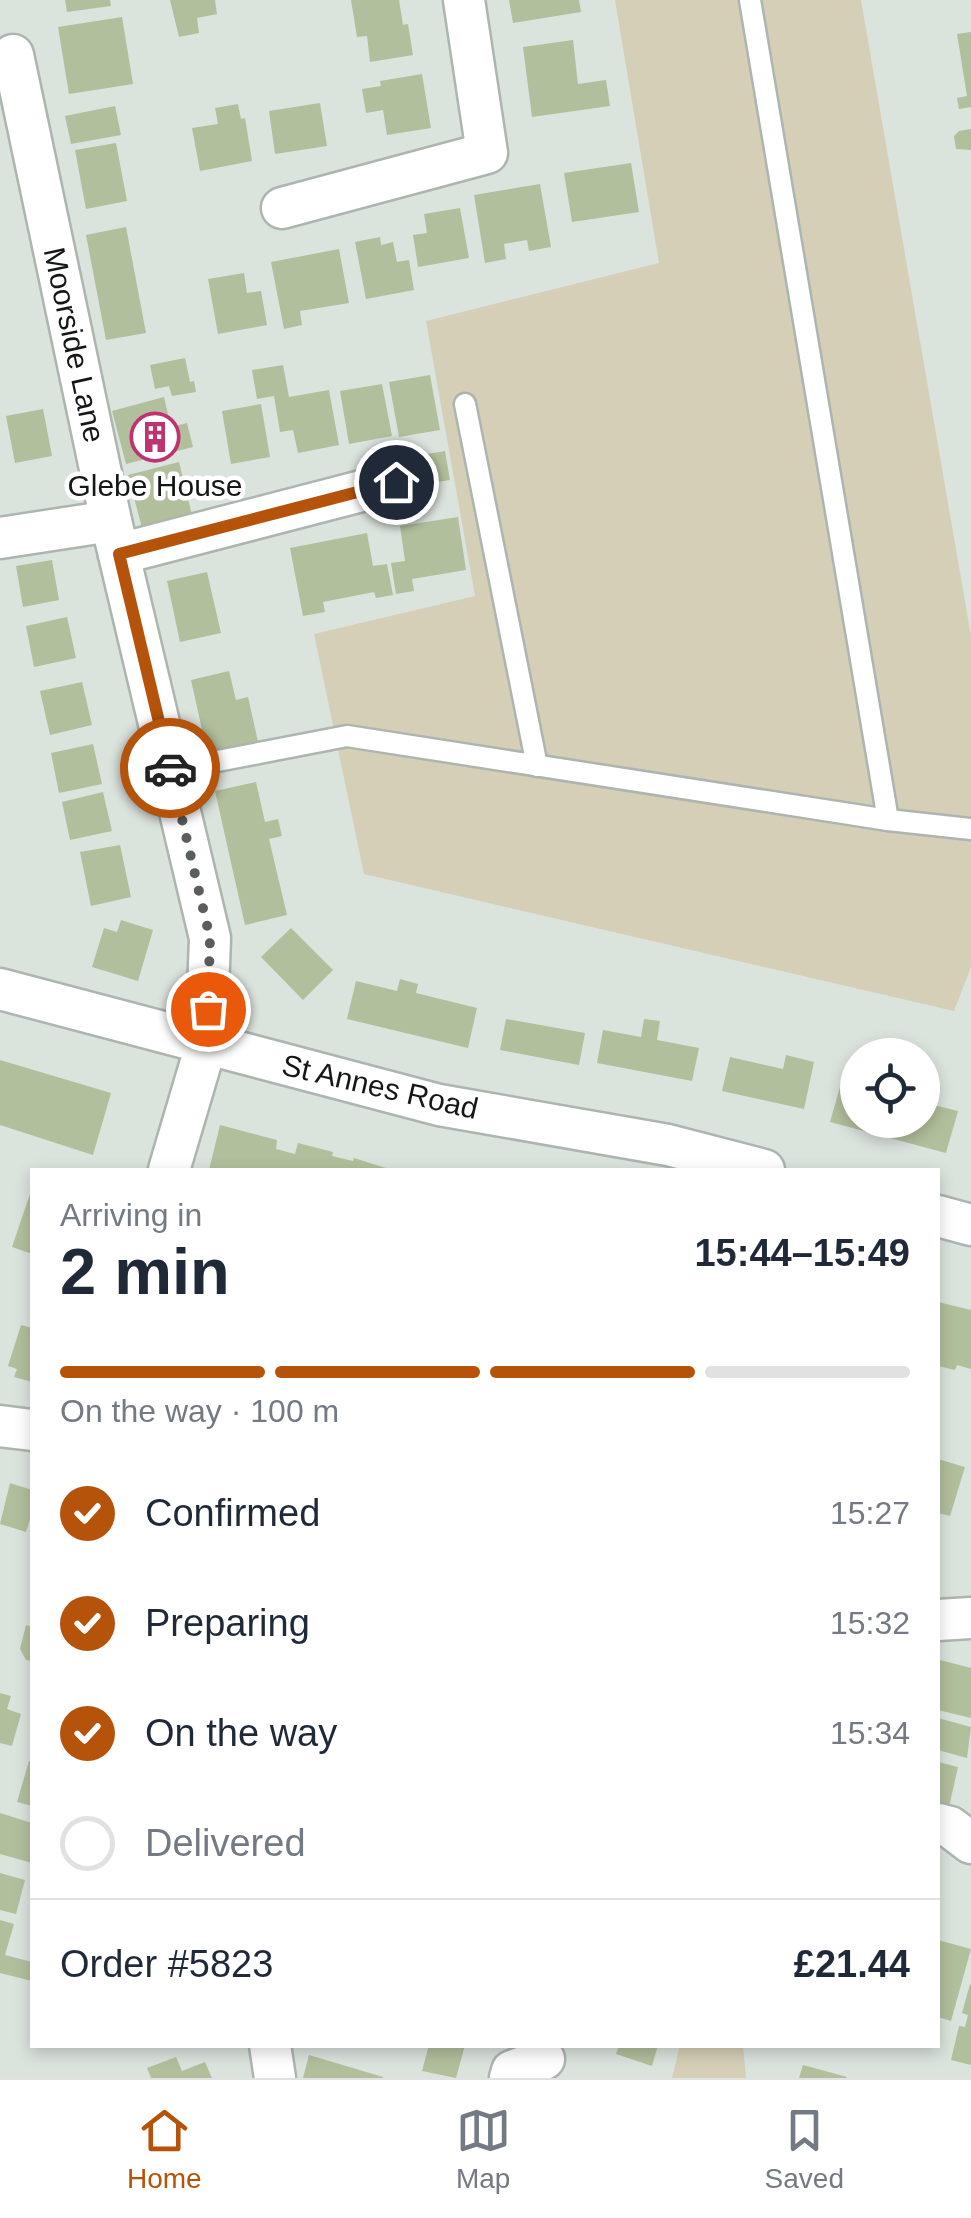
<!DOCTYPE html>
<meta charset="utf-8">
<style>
body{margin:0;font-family:Arial,sans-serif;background:#f6f6f7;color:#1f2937;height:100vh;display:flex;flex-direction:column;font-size:38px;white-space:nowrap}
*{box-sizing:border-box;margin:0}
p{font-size:32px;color:#747a83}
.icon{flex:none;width:55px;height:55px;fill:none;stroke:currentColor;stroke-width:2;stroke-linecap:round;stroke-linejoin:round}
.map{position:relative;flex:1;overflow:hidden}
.side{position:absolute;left:30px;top:1168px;width:910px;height:880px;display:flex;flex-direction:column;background:#fff;border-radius:0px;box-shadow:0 5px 15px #0003}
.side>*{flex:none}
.controls{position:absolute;left:840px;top:1038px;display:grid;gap:20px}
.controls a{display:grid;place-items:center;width:100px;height:100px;border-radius:50%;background:#fff;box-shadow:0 5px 15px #0003;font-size:50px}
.pin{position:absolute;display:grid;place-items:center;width:85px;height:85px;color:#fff;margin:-42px;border:5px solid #fff;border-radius:50%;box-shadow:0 2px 10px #0007}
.courier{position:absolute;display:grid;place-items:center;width:100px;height:100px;margin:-50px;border:8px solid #b45309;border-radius:50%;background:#fff;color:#222;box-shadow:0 2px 12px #0007}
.summary em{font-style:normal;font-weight:700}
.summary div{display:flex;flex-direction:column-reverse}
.summary{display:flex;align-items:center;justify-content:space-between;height:170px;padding:0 30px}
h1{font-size:65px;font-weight:700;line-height:75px}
.bar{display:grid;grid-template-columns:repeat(4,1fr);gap:15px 10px;align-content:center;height:120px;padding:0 30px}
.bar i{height:12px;border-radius:8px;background:#e0e1e3}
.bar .selected{background:#b45309}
.bar p{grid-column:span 4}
.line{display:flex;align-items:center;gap:25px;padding:0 30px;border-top:2px solid #e0e1e3}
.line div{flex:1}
ol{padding:0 30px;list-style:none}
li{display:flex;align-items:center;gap:30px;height:110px}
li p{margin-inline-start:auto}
li .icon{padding:10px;border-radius:50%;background:#b45309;color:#fff;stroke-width:4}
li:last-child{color:#747a83}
li i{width:55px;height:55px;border:5px solid #e0e1e3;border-radius:50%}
.tab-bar{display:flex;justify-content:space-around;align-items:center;height:140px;border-top:2px solid #e0e1e3;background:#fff;font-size:28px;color:#747a83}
.tab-bar a{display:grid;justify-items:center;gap:5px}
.tab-bar .selected{color:#b45309}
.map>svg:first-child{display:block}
</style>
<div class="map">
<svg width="971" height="2078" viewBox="0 0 971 2078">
<rect width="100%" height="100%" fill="#dbe3dd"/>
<g fill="#d6cfb7">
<path d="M615 0H861L971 636V967L954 1011 364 874 314 634 475 596 426 321 659 263Z"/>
<path d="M680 2045H743L746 2078H672Z"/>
</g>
<g fill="#b2bf9c">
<path d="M65 0H110L111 6 67 12Z"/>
<path d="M170 0H215L217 14 197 18 199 33 179 37Z"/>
<path d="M351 0H399L403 25 408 24 413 55 370 62 367 36 357 37Z"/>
<path d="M509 0H579L581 12 513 23Z"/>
<path d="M122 17 133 84 69 94 58 27Z"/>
<path d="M971 32V107L959 109 957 98 967 96 957 34Z"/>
<path d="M573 40 578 84 606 80 610 106 532 117 523 47Z"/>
<path d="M422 74 431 128 387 135 383 110 366 113 362 89 381 86 380 81Z"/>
<path d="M320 103 327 146 275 154 269 111Z"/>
<path d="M238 104 241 119 245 118 252 161 200 171 192 128 218 124 215 108Z"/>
<path d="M115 106 121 135 71 144 65 116Z"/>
<path d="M971 129V150L956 149 954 136 959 131Z"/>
<path d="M116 143 127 201 86 209 75 150Z"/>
<path d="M631 163 639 212 572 222 564 173Z"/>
<path d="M540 184 551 247 529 251 527 240 504 244 506 259 485 263 474 195Z"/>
<path d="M460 208 469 258 418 267 413 235 427 233 424 214Z"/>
<path d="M126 227 146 333 106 340 86 235Z"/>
<path d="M380 237 381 245 393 242 397 262 409 260 414 290 366 299 355 242Z"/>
<path d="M339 249 349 303 300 311 302 325 284 329 271 262Z"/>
<path d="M244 273 247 293 261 291 267 325 218 334 208 279Z"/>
<path d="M185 358 190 382 194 381 196 392 172 396 169 386 155 389 150 365Z"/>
<path d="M283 365 289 397 329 390 339 445 298 453 293 430 280 432 274 396 257 399 252 370Z"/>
<path d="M430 375 440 430 399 437 389 382Z"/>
<path d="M382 384 392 436 349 444 340 391Z"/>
<path d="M164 397 171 427 187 423 193 447 126 464 112 411Z"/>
<path d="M261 404 270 457 231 464 222 411Z"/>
<path d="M43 409 52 456 15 463 6 416Z"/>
<path d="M445 451 450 480 420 485 416 456Z"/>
<path d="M179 462 192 515 142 528 128 475Z"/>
<path d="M458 517 466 570 412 579 414 591 396 594 391 563 405 561 400 526Z"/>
<path d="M367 533 373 566 387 564 393 595 376 598 374 592 323 602 325 612 303 616 290 548Z"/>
<path d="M52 560 59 600 23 607 16 566Z"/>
<path d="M207 572 221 633 180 642 167 581Z"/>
<path d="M67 617 76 658 34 667 26 626Z"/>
<path d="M229 671 236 700 248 697 259 746 208 757 191 680Z"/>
<path d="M82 682 92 725 50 735 40 691Z"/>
<path d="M93 744 102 784 59 793 51 753Z"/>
<path d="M256 782 265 822 278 819 282 836 269 839 287 915 245 925 215 791Z"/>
<path d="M103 792 112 831 70 840 62 802Z"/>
<path d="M120 845 131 897 91 906 80 852Z"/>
<path d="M121 920 153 930 138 981 92 967 104 928 117 932Z"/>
<path d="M291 928 333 970 303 1000 261 957Z"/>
<path d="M400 979 418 984 416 993 477 1008 468 1048 347 1019 356 981 397 991Z"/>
<path d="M506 1019 585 1033 579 1065 500 1050Z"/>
<path d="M644 1019 660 1021 657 1040 699 1048 692 1081 597 1063 603 1030 641 1037Z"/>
<path d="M786 1055 814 1062 804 1109 722 1091 730 1057 783 1069Z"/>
<path d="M0 1060 111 1093 93 1155 0 1125Z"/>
<path d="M842 1080 858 1084V1120H922V1102L958 1111 946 1153 830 1122Z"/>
<path d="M220 1125 277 1140 276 1149 295 1154 298 1143 333 1152 332 1156 353 1161 354 1158 392 1170H209Z"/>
<path d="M32 1188V1254L12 1247Z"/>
<path d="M938 1302 971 1310V1369L957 1365 955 1370 938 1366Z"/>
<path d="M21 1325 32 1328V1382L14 1377 17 1369 8 1366Z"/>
<path d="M938 1459 965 1467 950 1516 938 1513Z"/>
<path d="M10 1483 32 1490V1512L26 1532 0 1524Z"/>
<path d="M26 1625 32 1627V1661L26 1660 20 1649Z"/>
<path d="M940 1660 971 1668V1718L938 1710Z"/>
<path d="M0 1693 11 1696 7 1709 21 1714 12 1746 0 1743Z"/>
<path d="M938 1718 971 1727 967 1758 938 1750Z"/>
<path d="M29 1761 32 1762V1806L17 1802Z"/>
<path d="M938 1762 958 1767 949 1807 938 1804Z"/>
<path d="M0 1813 32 1823V1863L0 1854Z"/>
<path d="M0 1873 25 1880 16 1914 0 1910Z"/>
<path d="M0 1920 14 1924 5 1955 32 1962V1981L0 1973Z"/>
<path d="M938 1940 971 1949 951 2021 938 2017Z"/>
<path d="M970 1984 971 1985V2065L951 2060 959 2026 965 2027 968 2015 962 2013Z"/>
<path d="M429 2045H465L456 2078 422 2071Z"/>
<path d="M619 2045H658L652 2066 616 2054Z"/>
<path d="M309 2055 383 2077V2078H303Z"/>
<path d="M176 2057 182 2071 205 2062 212 2078H151L147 2068Z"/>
<path d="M803 2065 847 2077 846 2078H799Z"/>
</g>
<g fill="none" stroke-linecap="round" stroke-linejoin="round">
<g stroke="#adb5af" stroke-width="25">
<g id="service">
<path d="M750 0 888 820"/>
<path d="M465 404 537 766"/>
<path d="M171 770 347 736 888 820 971 829"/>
</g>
</g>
<g stroke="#adb5af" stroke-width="45">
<g id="minor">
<path d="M13 55 111 521 210 938 206 1045 169 1170"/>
<path d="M282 208 487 153 464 0"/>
<path d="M0 538 111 521"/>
<path d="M119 554 396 482"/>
<path d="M0 989 439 1105 668 1145 764 1170"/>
<path d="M938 1216 971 1225"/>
<path d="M0 1426 32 1430"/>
<path d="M938 1620 971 1618"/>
<path d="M938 1824 950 1827 971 1843"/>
<path d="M270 2045 275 2078"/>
<path d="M510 2078 512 2071 544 2059"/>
</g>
</g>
<use href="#service" stroke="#fff" stroke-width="20"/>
<use href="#minor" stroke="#fff" stroke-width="40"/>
</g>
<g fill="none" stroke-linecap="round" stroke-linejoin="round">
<path stroke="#5a5e5c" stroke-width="10" stroke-dasharray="0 18" d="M170 768 210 938 208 1009"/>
<path stroke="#b45309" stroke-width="12" d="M170 768 119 554 396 482"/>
</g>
<defs>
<g id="building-ring" transform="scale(2.5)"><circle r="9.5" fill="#fff" stroke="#be3470" stroke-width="1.5"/><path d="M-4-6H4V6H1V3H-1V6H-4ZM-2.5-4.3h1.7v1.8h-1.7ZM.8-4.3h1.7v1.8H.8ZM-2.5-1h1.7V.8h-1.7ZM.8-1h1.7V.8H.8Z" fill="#be3470"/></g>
</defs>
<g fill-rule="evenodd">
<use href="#building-ring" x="155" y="437"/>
</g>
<g text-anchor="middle" stroke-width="9" stroke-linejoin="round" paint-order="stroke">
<g font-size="30" fill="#151716" stroke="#fff">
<text transform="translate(74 345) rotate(78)" y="10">Moorside Lane</text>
<text transform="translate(380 1087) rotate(13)" y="10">St Annes Road</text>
</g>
<g font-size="30" fill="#151716" stroke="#fff">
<text x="155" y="496">Glebe House</text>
</g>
</g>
</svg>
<div class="controls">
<a><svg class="icon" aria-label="locate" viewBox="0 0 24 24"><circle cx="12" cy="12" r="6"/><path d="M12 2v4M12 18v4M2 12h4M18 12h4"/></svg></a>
</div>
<div class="pin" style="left:208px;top:1009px;background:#ea580c"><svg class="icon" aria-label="bag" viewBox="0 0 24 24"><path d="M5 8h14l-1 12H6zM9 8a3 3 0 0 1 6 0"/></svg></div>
<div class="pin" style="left:396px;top:482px;background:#1f2937"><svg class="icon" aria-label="home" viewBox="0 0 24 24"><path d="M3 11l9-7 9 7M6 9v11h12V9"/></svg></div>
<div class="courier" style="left:170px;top:768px"><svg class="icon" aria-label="car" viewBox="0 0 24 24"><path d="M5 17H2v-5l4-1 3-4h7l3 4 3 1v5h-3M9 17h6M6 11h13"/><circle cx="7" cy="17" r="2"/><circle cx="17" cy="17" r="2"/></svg></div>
<section class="side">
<div class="summary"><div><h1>2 min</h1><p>Arriving in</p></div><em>15:44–15:49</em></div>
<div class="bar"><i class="selected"></i><i class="selected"></i><i class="selected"></i><i></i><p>On the way · 100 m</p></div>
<ol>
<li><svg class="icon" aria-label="check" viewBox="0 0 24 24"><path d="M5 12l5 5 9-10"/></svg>Confirmed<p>15:27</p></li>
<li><svg class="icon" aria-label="check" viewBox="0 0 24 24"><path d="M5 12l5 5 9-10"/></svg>Preparing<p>15:32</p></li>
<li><svg class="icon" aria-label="check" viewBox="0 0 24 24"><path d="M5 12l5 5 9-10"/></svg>On the way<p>15:34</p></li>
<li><i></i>Delivered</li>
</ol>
<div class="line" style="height:130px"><div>Order #5823</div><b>£21.44</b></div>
</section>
</div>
<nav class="tab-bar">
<a class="selected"><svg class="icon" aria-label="home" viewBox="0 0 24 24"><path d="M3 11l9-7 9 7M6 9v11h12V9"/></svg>Home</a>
<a><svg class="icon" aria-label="map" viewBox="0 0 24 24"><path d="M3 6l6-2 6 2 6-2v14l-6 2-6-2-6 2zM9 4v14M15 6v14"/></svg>Map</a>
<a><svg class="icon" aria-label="saved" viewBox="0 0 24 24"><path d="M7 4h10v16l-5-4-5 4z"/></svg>Saved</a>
</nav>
